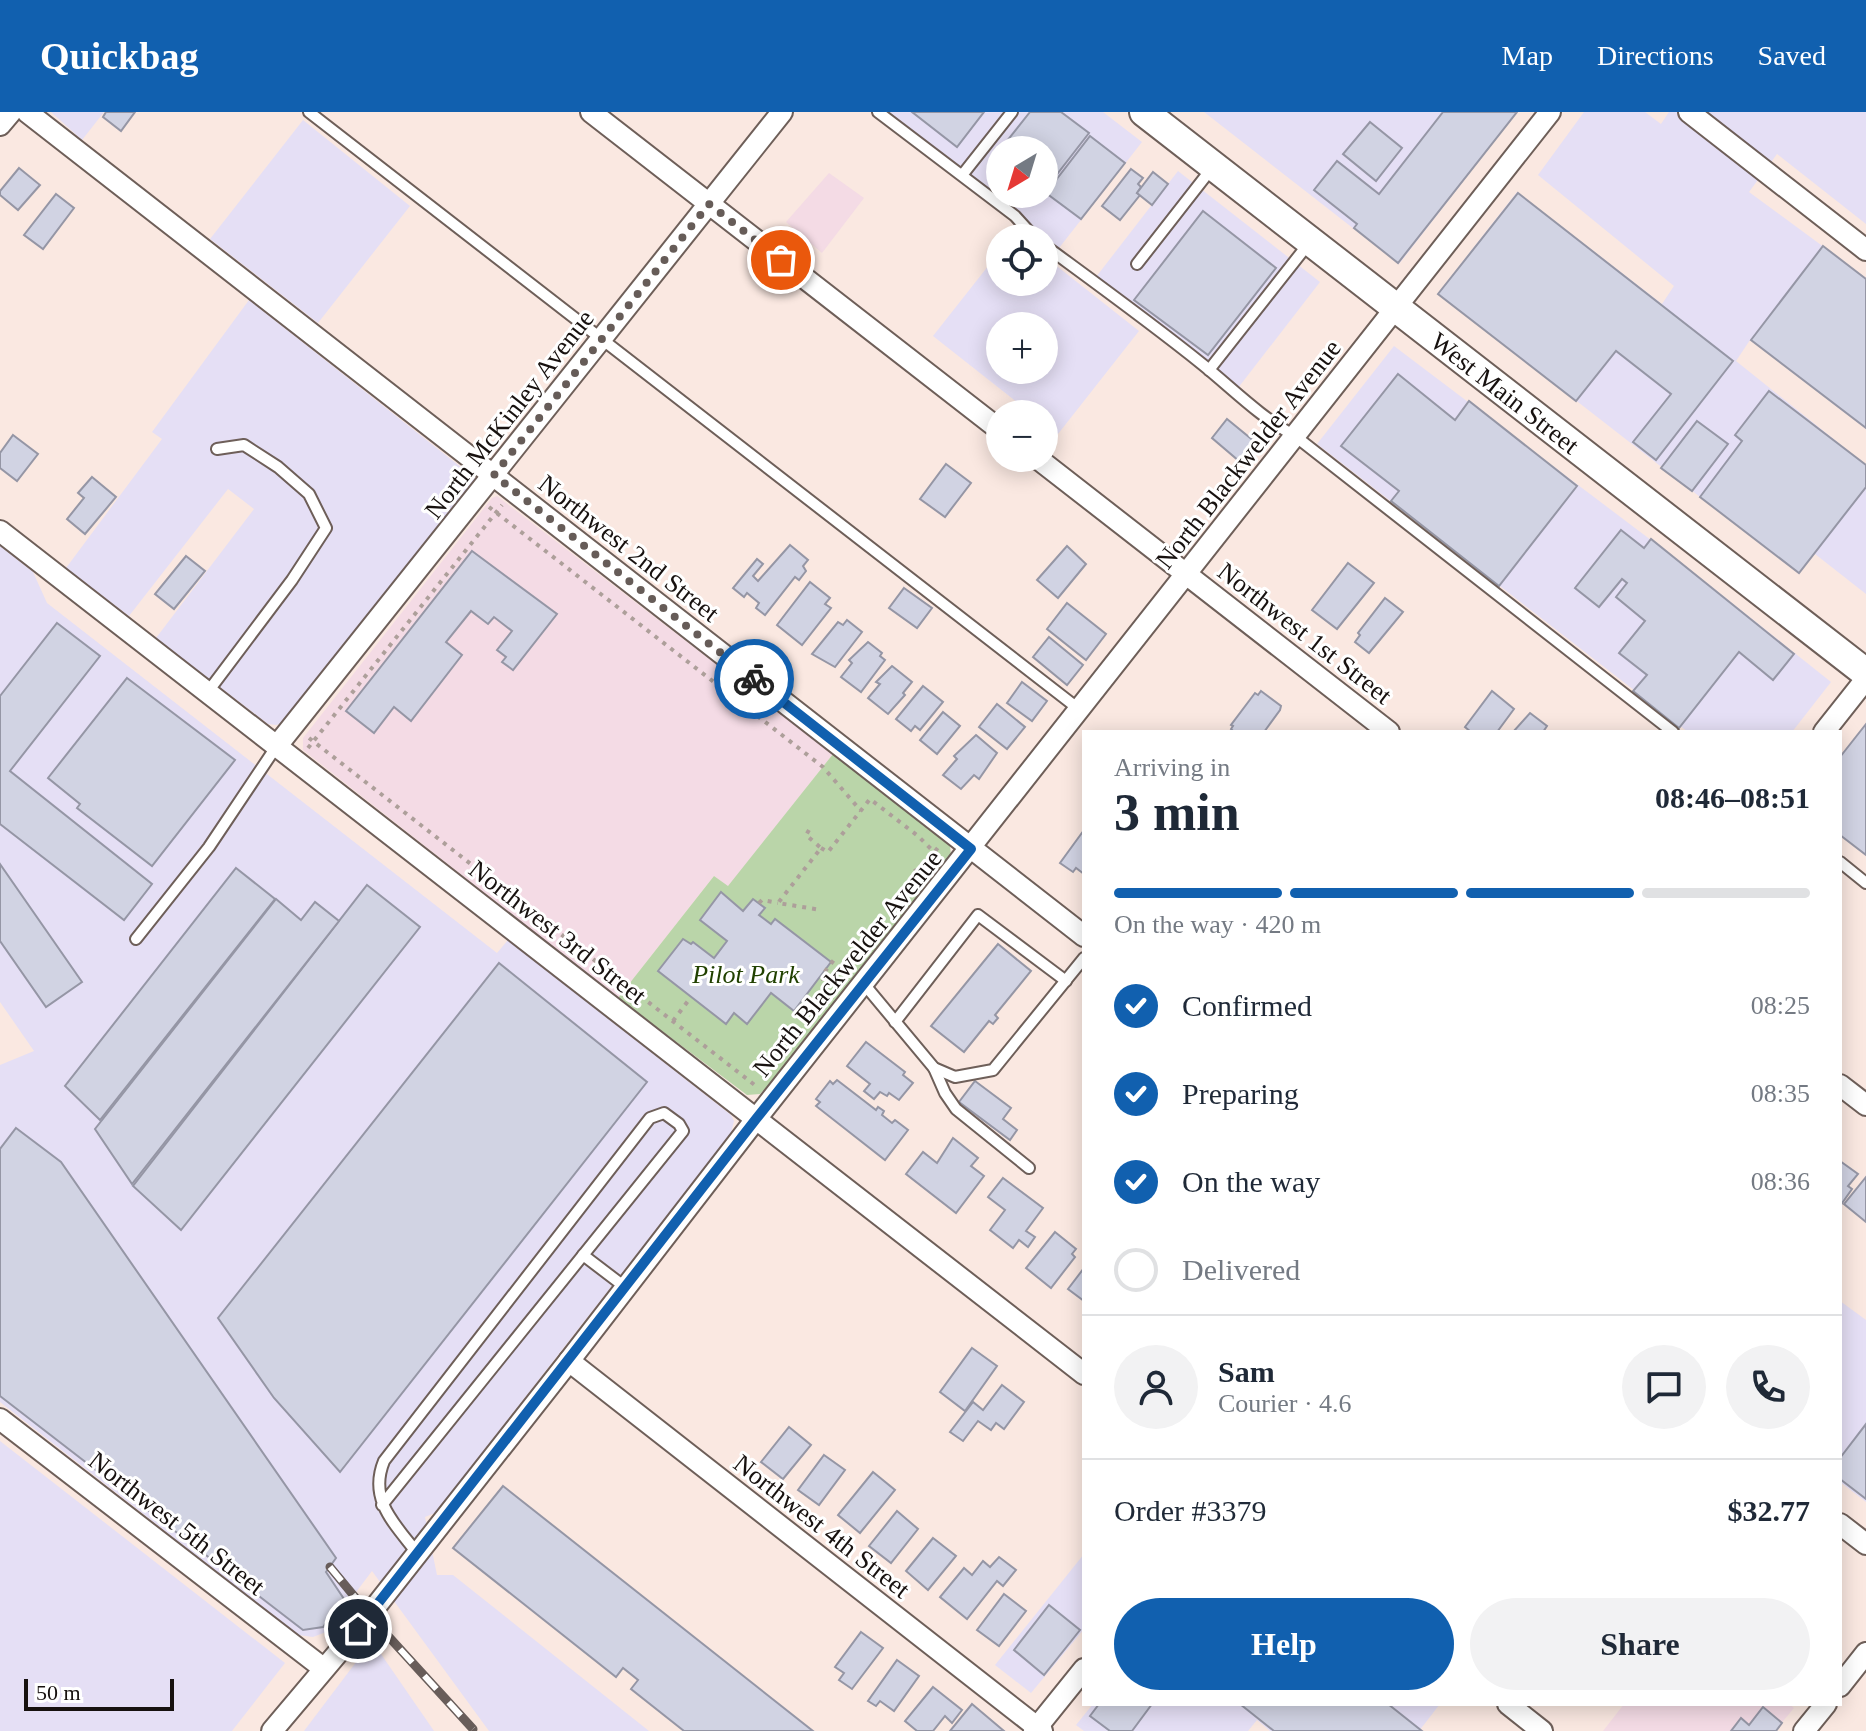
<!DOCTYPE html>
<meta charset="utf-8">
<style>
body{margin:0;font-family:"Times New Roman",serif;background:#f2f2f3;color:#1f2937;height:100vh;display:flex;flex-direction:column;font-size:30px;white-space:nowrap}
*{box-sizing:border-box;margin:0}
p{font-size:26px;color:#747a83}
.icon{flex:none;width:44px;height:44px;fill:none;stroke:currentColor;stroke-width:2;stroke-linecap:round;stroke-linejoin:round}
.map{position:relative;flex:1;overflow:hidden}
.details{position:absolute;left:1082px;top:618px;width:760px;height:976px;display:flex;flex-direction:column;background:#fff;border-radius:0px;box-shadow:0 4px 20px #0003}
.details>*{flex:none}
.needle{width:52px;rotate:218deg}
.buttons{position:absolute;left:986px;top:24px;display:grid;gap:16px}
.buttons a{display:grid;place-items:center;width:72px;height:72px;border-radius:50%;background:#fff;box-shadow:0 4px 20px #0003;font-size:40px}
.scale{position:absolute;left:24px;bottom:20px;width:150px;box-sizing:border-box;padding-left:8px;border:4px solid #17110f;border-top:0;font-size:22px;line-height:28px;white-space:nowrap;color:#17110f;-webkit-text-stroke:6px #fff;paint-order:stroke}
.pin{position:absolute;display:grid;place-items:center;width:68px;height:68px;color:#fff;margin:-34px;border:4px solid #fff;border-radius:50%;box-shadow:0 2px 8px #0007}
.courier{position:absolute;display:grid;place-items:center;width:80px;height:80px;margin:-40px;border:6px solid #1160af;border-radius:50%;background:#fff;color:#222;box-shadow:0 2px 10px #0007}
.overview em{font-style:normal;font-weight:700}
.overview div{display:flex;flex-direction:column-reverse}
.overview{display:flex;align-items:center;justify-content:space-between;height:136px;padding:0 32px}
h1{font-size:52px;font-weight:700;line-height:60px}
.bar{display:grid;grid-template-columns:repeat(4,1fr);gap:12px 8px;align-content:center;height:96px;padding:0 32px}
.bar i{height:10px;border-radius:6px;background:#e0e1e3}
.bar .current{background:#1160af}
.bar p{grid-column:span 4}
.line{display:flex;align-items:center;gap:20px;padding:0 32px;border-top:2px solid #e0e1e3}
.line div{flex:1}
.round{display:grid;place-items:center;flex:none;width:84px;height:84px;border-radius:42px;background:#f2f2f3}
ol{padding:0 32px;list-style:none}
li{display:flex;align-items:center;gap:24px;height:88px}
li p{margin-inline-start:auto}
li .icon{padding:8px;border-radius:50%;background:#1160af;color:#fff;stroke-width:4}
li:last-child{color:#747a83}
li i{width:44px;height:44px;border:4px solid #e0e1e3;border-radius:50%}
.action{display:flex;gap:16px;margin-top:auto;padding:16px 32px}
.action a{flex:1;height:92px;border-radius:48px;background:#1160af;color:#fff;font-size:32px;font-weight:700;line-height:92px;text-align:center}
.action a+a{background:#f2f2f3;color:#1f2937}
header{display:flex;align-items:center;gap:48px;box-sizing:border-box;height:112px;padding:0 40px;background:#1160af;color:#fff}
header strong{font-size:38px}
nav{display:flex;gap:44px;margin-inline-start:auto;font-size:28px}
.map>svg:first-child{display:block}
</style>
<header>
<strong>Quickbag</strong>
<nav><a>Map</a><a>Directions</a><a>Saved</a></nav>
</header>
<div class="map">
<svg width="1866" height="1619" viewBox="0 0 1866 1619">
<rect width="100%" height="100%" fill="#fae8e1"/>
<g fill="#f4dbe5">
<path d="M829 61 864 86 822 141 786 110Z"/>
<path d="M497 384 833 642 728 775 714 764 618 886 303 638V626L492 386Z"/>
<path d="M1624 1592H1789L1794 1596 1775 1619H1603Z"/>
</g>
<g fill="#e5dff5" fill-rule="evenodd">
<path d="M51 0H104L82 28Z"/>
<path d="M885 0H1103L1142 30 1059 136ZM1000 38H1044V82H1000Z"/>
<path d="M1204 0H1517L1399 152Z"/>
<path d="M1584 0H1645L1661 12 1669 0H1866V112L1777 42 1749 80 1866 166V317L1750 228 1736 249 1866 353V482L1815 442 1799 462 1438 181 1517 80 1662 192 1674 174 1538 63Z"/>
<path d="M303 8 410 94 318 211 210 127Z"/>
<path d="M1178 59 1320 170 1238 276 1096 165Z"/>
<path d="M1000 139V170H1044V144L1139 219 1058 322 1044 311V302H1032L933 224ZM1000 214H1044V258H1000Z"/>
<path d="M249 188 476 367 283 611 276 613 268 612 156 526 254 397 228 377 129 504 66 456 162 327 152 320Z"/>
<path d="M1394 234 1688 456 1831 570 1792 620H1688L1317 332Z"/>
<path d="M0 434 33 460 47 491 497 841 508 828 731 1003 734 1009 731 1021 435 1401 425 1405 437 1463H453L649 1619H489L372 1459 326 1520 313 1525 298 1523 0 1290V953L34 939 0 890Z"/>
<path d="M1840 1189 1866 1208V1390L1840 1370Z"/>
<path d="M0 1329 285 1551 232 1619H0Z"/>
<path d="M1084 1442V1517L1031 1581 995 1553Z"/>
<path d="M372 1529 434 1619H304Z"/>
<path d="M1093 1592H1440L1419 1619H1270L1257 1608 1248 1619H1084L1076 1613Z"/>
</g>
<path fill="#bad5a9" d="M833 642 950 734 951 743 765 977 760 982 747 983 618 886 714 764 728 774Z"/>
<g fill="#d1d3e3" stroke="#9596a5" stroke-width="2">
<path d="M106 0H135L121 19 103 5Z"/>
<path d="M912 0H984L957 35Z"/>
<path d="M1030 0H1061L1089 21 1044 79V38H1000V56L991 49Z"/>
<path d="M1443 0H1517L1398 151 1354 116 1357 112 1314 78 1337 49 1379 82Z"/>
<path d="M1370 10 1402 36 1376 69 1343 42Z"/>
<path d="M1090 24 1125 51 1081 107 1046 81Z"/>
<path d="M19 56 40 73 18 98 0 83V79Z"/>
<path d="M1131 57 1143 66 1138 72 1141 75 1137 81 1140 83 1120 108 1102 94Z"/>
<path d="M1153 60 1168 72 1152 93 1137 81Z"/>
<path d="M1518 81 1733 249 1656 348 1633 330 1671 282 1616 239 1576 289 1438 182Z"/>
<path d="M56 82 74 96 43 137 24 123Z"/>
<path d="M1203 99 1276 156 1208 243 1134 188Z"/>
<path d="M1823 134 1866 167V316L1751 228Z"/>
<path d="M1398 262 1455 308 1469 289 1577 374 1499 474 1391 389 1399 379 1341 334Z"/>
<path d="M1769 279 1866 353V375L1799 461 1700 385 1742 329 1735 323Z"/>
<path d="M1227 307 1255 330 1239 349 1212 326Z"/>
<path d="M1697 309 1728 332 1692 379 1661 356Z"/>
<path d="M13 323 38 342 17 369 0 356V341Z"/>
<path d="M946 352 971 371 945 405 920 387Z"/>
<path d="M92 365 116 385 85 422 67 407 84 386 78 381Z"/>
<path d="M1621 418 1644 436 1651 427 1794 542 1773 568 1739 540 1679 616 1633 579 1647 563 1619 541 1645 509 1616 485 1627 471 1622 467 1599 495 1575 476Z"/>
<path d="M790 433 808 448 803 454 806 459 799 468 795 465 765 503 756 496 759 491 747 481 744 485 733 476 757 447 763 452 753 464 758 469Z"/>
<path d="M1067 434 1086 452 1058 486 1037 468Z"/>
<path d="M472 439 557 502 513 558 502 550 506 545 497 538 512 519 494 505 488 512 471 499 446 530 462 543 411 609 394 595 374 621 346 599Z"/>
<path d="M186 444 205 459 174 497 155 482Z"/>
<path d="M1348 451 1374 471 1337 517 1312 498Z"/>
<path d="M810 470 830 486 825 492 831 496 802 533 777 513Z"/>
<path d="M904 476 932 496 917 516 889 496Z"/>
<path d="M1385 486 1403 500 1369 541 1355 530 1360 523 1358 521Z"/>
<path d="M1067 491 1106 522 1086 548 1047 517Z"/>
<path d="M847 508 862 520 835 555 812 542 838 510 843 513Z"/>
<path d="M57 511 100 544 10 659 152 772 124 808 0 712V584Z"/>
<path d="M1049 525 1083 553 1067 573 1033 545Z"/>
<path d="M868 530 882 541 880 544 885 548 861 580 841 565 852 551 849 548Z"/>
<path d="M892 554 912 570 903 581 905 583 888 602 868 586 880 572 876 570Z"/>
<path d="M127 566 235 648 152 754 77 696 80 692 48 666Z"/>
<path d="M1022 570 1047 589 1032 609 1007 591Z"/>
<path d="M923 574 943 590 920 618 915 614 911 619 896 607Z"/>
<path d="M1261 579 1281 594 1280 598 1264 620H1234L1231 617 1233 614 1231 613 1255 581 1258 583Z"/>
<path d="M1492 579 1514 597 1497 620H1471L1465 615Z"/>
<path d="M997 592 1025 615 1007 637 979 615Z"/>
<path d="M943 600 960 614 937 642 920 628Z"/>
<path d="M1530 601 1547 614 1543 620H1513Z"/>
<path d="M1866 612V743L1840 723V645Z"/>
<path d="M976 623 997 641 979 667 974 663 961 677 943 663 957 647 954 644Z"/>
<path d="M1084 718V762L1076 756 1073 760 1060 751Z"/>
<path d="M0 752 82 870 46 895 0 829Z"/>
<path d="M236 756 275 787 100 1008 65 974Z"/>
<path d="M367 773 420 815 181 1118 133 1074Z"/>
<path d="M721 780 743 799 753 787 765 796 759 803 771 812 775 807 831 850 794 899 771 881 747 912 734 901 726 912 658 859 683 827 691 832 693 830 714 846 727 829 700 808Z"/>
<path d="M276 787 301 808 315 790 339 809 132 1072 95 1017Z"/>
<path d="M998 832 1031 859 995 903 998 906 993 912 989 909 964 940 931 914Z"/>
<path d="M499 851 647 970 340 1360 274 1286 218 1206Z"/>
<path d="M866 930 905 960 903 963 913 971 899 988 889 981 887 984 880 980 874 987 864 979 870 972 847 954Z"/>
<path d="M837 968 876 998 878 995 884 999 882 1003 892 1011 895 1008 908 1018 885 1048 816 994 820 990 816 987 830 969 833 972Z"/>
<path d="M975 969 1011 996 1003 1007 1017 1018 1010 1028 959 990Z"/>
<path d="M16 1016 61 1050 336 1446 326 1460 344 1487 323 1515 303 1518 0 1284V1037Z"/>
<path d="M953 1026 978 1046 971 1054 984 1064 956 1101 906 1062 923 1040 937 1051Z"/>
<path d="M1840 1049 1858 1062 1848 1074 1852 1077 1840 1094Z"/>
<path d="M1866 1065V1110L1844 1092Z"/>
<path d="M1003 1066 1043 1096 1026 1119 1035 1125 1028 1135 1019 1128 1013 1136 990 1118 1005 1098 988 1085Z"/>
<path d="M1055 1120 1076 1137 1072 1142 1075 1145 1051 1176 1026 1156Z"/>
<path d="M1084 1156V1189L1068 1177Z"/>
<path d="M972 1236 997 1254 965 1299 940 1280Z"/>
<path d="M1002 1273 1024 1290 1004 1317 996 1311 991 1318 978 1309 963 1329 950 1320 973 1290 983 1298Z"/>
<path d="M1866 1312V1387L1840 1367V1346Z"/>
<path d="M789 1315 811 1333 783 1367 761 1350Z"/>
<path d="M824 1343 845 1358 819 1393 798 1378Z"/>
<path d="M873 1360 895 1378 860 1421 838 1403Z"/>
<path d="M503 1374 813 1619H684L631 1577 638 1568 623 1556 616 1565 453 1436Z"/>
<path d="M897 1399 918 1417 891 1451 869 1434Z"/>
<path d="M933 1426 956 1444 928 1478 906 1459Z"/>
<path d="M999 1445 1016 1458 1003 1474 997 1469 967 1507 940 1485 964 1456 972 1463 983 1449 990 1455Z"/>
<path d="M1004 1482 1026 1499 999 1534 977 1518Z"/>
<path d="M1049 1493 1080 1518 1044 1563 1014 1538Z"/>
<path d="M861 1520 883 1536 852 1577 839 1568 844 1561 835 1555Z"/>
<path d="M897 1548 919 1564 894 1599 880 1589 876 1594 868 1589Z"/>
<path d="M933 1575 962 1598 952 1611 945 1604 933 1619H917L905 1609Z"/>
<path d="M972 1592 1004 1619H950Z"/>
<path d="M1099 1592H1152L1132 1619H1110L1090 1604Z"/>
<path d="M1240 1592H1388L1422 1619H1274Z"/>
<path d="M1763 1595 1782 1611 1776 1619H1731L1741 1606 1749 1613Z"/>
</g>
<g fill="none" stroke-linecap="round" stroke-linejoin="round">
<g stroke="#6e5f59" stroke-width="14">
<g id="service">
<path d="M309 0 1080 598"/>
<path d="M878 0 1015 104 1035 126"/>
<path d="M963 62 1012 0"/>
<path d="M1044 133C1097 172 1151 211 1202 252 1233 277 1260 305 1295 324L1673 620"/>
<path d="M1137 152 1212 56"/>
<path d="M1209 258 1309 131"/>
<path d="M207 581 292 468 326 416 309 382 278 355 244 333 217 337"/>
<path d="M1840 750 1866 771"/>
<path d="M136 827 209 735 276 635"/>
<path d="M864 872 934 956 955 965 993 958 1084 846"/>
<path d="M895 910 978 803 1066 869"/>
<path d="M934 956 945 981 956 997 1029 1056"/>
<path d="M583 1143 625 1175"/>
<path d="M382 1393 683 1019 679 1012 664 1001 650 1006 384 1349C368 1388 395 1412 417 1441"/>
</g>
</g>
<g stroke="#6e5f59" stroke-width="24">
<g id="minor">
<path d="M27 0 1084 824"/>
<path d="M591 0 1000 318"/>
<path d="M1689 0 1866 138"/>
<path d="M0 13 11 0"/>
<path d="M1037 346 1389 620"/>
<path d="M0 419 1084 1262"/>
<path d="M1824 620 1866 567"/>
<path d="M276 635 782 0"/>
<path d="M1840 973 1866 993"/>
<path d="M569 1249 1042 1619"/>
<path d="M0 1307 323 1556"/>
<path d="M1840 1412 1866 1432"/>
<path d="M1840 1574 1866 1541"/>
<path d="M1508 1592 1542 1619"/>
<path d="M272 1619 358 1517 569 1249 756 1007 1550 0"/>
<path d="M1034 1619 1084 1557"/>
<path d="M1804 1619 1826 1592"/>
</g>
</g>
<g stroke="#6e5f59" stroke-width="32">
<path id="secondary" d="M1144 0 1866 561"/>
</g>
<g stroke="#ad9f9a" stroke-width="4" stroke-dasharray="4 6" stroke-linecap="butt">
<path d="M489 395 823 655 861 699"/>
<path d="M309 626 756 974"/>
<path d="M308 636 502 393"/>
<path d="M809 718 806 723 821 736 778 791 821 798"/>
<path d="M821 736 828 740 870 687 918 724 940 746"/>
<path d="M914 759 922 756 940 733"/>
<path d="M759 791 762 788 778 791"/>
<path d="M824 889 823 862 837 844"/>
<path d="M673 909 691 885"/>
</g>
<use href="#service" stroke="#fff" stroke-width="10"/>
<use href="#minor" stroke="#fff" stroke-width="20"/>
<use href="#secondary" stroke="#fff" stroke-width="28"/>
<g stroke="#685d5a" stroke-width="9">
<path id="rail" d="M330 1455 378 1513 473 1617"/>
</g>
<use href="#rail" stroke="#fff" stroke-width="6" stroke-dasharray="18" stroke-linecap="butt"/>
</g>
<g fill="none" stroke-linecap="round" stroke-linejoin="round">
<path stroke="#665c58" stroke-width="8" stroke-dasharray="0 14.4" d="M754 567 494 363 709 92 781 148"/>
<path stroke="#1160af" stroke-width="10" d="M358 1517 756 1007 971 737 754 567"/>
</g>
<g text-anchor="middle" stroke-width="6" stroke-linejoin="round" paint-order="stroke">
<g font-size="26" fill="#17110f" stroke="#fff">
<text transform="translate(1505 281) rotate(38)" y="9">West Main Street</text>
<text transform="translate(509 302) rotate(-52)" y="9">North McKinley Avenue</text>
<text transform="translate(1248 342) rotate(-52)" y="9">North Blackwelder Avenue</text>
<text transform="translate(629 436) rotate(38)" y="9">Northwest 2nd Street</text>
<text transform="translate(1305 521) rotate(38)" y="9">Northwest 1st Street</text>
<text transform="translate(558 820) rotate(38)" y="9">Northwest 3rd Street</text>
<text transform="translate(847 851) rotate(-51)" y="9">North Blackwelder Avenue</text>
<text transform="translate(177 1411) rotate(38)" y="9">Northwest 5th Street</text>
<text transform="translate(822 1414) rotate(38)" y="9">Northwest 4th Street</text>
</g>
<g font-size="26" font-style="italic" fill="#214100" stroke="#fff">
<text x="746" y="871">Pilot Park</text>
</g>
</g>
</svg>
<div class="buttons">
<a><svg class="needle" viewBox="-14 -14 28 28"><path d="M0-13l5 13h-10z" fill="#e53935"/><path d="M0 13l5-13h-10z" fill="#747a83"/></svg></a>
<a><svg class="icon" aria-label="locate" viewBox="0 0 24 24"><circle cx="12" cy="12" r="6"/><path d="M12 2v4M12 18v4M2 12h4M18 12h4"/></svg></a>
<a>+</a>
<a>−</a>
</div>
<div class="scale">50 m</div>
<div class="pin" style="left:781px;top:148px;background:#ea580c"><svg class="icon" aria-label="bag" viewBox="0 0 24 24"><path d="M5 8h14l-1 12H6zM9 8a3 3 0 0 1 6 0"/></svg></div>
<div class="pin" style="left:358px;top:1517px;background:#1f2937"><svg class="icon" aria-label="home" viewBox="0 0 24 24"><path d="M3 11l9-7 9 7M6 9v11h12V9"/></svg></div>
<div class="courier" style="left:754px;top:567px"><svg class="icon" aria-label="bike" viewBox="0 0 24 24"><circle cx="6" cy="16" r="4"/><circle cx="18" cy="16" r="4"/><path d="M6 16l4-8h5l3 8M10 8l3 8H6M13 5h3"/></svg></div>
<section class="details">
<div class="overview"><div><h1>3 min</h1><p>Arriving in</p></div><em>08:46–08:51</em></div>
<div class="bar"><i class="current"></i><i class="current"></i><i class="current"></i><i></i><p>On the way · 420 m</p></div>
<ol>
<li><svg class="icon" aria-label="check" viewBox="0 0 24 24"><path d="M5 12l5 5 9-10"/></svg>Confirmed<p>08:25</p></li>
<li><svg class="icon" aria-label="check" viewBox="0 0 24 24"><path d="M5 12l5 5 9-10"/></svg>Preparing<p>08:35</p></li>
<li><svg class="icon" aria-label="check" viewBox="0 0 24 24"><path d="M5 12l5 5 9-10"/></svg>On the way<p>08:36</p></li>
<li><i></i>Delivered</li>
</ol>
<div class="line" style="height:144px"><a class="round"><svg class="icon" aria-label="person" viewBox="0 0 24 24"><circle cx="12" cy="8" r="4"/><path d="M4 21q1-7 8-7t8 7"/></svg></a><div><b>Sam</b><p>Courier · 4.6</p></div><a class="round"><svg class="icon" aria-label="chat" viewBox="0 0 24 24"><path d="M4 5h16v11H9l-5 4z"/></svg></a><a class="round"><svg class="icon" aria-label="phone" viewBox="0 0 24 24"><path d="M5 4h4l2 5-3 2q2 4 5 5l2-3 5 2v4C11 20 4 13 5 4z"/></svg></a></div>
<div class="line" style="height:104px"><div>Order #3379</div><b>$32.77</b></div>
<div class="action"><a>Help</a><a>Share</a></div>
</section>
</div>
